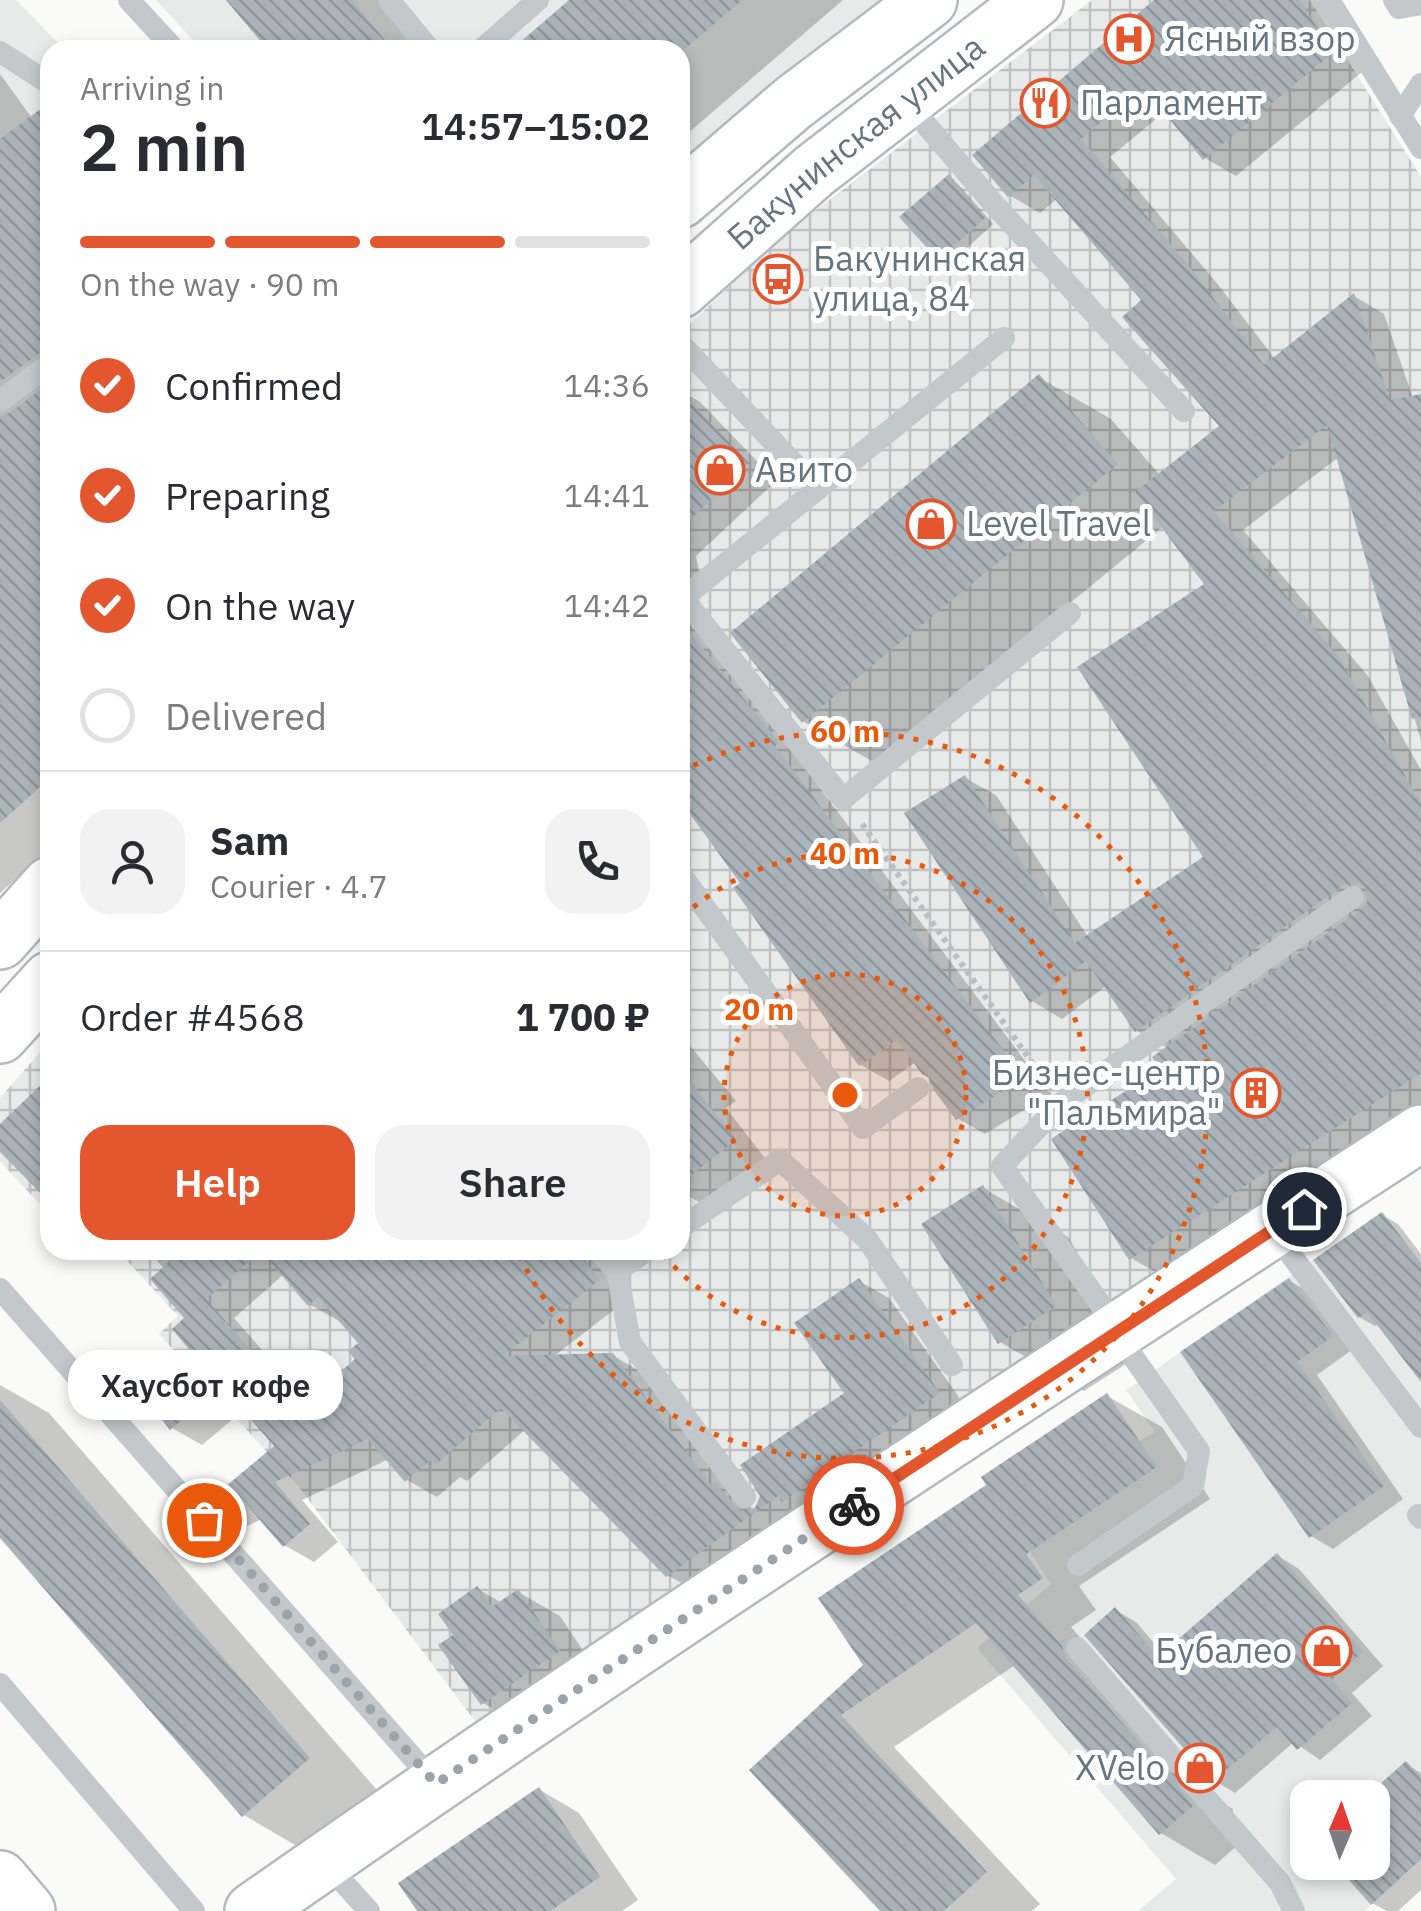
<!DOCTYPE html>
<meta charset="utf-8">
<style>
body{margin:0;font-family:"IBM Plex Sans",sans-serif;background:#f2f2f3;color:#2b2b33;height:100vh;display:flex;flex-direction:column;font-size:38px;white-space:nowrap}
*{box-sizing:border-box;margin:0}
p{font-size:32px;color:#7c7c81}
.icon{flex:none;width:55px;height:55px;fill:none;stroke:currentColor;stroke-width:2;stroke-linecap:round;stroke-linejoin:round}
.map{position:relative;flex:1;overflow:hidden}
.side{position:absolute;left:40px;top:40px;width:650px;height:1220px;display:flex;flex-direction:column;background:#fff;border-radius:30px;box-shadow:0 5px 15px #0003}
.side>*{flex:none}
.needle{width:65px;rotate:2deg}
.fabs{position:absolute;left:1290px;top:1780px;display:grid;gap:20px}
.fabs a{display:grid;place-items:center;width:100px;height:100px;border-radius:20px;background:#fff;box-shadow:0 5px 15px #0003;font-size:50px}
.pin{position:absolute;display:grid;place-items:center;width:85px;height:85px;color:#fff;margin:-42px;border:5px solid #fff;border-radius:50%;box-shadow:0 2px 10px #0007}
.courier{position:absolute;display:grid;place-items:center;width:100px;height:100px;margin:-50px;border:8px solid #e4572e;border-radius:50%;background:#fff;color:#222;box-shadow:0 2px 12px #0007}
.bubble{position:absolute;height:70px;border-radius:30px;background:#fff;box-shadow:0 5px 15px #0003;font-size:32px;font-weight:600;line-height:70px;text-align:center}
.overview em{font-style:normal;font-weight:600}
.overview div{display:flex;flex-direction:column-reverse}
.overview{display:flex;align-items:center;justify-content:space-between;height:170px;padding:0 40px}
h1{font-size:65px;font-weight:600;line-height:75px}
.bar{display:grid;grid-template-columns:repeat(4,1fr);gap:15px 10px;align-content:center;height:120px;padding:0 40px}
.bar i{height:12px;border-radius:8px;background:#e1e1e2}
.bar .current{background:#e4572e}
.bar p{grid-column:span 4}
.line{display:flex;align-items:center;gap:25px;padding:0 40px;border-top:2px solid #e1e1e2}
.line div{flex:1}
.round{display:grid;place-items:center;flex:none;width:105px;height:105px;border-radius:30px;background:#f2f2f3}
ol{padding:0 40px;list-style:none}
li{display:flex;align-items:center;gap:30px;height:110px}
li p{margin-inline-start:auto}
li .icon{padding:10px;border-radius:50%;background:#e4572e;color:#fff;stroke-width:4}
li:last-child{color:#7c7c81}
li i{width:55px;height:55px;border:5px solid #e1e1e2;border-radius:50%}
.button{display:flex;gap:20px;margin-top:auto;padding:20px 40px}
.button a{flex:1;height:115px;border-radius:30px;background:#e4572e;color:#fff;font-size:40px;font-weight:600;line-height:115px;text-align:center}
.button a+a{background:#f2f2f3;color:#2b2b33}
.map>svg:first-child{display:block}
</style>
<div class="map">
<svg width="1421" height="1911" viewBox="0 0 1421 1911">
<defs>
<pattern id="industrial-grid" width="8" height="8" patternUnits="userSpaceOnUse" patternTransform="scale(2.5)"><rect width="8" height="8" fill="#e8e9e9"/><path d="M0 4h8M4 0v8" fill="none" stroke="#c0c1c2"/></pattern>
<pattern id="building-back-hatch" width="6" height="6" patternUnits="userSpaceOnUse" patternTransform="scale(2.5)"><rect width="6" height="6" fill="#aab3b9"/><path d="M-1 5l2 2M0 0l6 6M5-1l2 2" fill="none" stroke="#8e969c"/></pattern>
</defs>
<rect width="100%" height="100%" fill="#fafaf8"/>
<g fill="#e8e9e9" fill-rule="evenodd">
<path d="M0 0H16L65 50H50V462L0 486Z"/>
<path d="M156 0H886L680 171V50H202Z"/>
<path d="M1382 1212 1421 1263V1859L1364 1911H1138L1176 1879 977 1648 1051 1584 981 1477 1107 1393 1139 1441 1155 1432 1126 1390ZM1308 1798H1372V1862H1308Z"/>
</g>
<g fill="url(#industrial-grid)">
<path d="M1092 0H1310L1421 177V1108L481 1729 299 1487 159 1334 178 1316 117 1250H680V333L790 230Z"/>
<path d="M50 1041V1212L48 1213 0 1161V1098Z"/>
</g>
<g fill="#0003" fill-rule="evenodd">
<path d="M230 0H381L422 50H271Z"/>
<path d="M573 0H843L680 140V50H515Z"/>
<path d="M1160 0H1317L1362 72 1236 176 1205 158 1166 111 1110 157 1216 282 1275 359 1354 296 1384 314 1413 398 1421 396V741L1339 457 1243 530 1368 676 1421 770V1109L1162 1276 1131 1258 1169 1049 1137 1031 1106 986 1062 1019 1032 1001 965 778 996 795 1088 937 1207 858V584L1164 526 875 763 804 722 1040 378 1111 419 1160 475 1223 427 1145 300 1058 198 1040 213 1009 195Z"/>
<path d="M0 74 32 118 50 117V848L0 893Z"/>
<path d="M948 178 958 184 993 224 950 264 940 258Z"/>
<path d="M680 390 700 402 776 481 696 556 701 581 680 600Z"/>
<path d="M680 601 801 763 1050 1094 985 1134 957 1118 932 1077 916 1062 889 1081 861 1065 743 883 680 796Z"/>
<path d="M680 1034 736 1101 726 1108 765 1158 705 1205 680 1192Z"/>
<path d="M983 1188 1068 1237 1140 1355 1084 1391 1000 1342Z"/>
<path d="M1382 1215 1398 1224 1421 1254V1378L1379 1323 1375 1326 1359 1317Z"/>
<path d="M146 1250H607L629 1298 553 1357 612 1355 643 1373 753 1512 847 1393 859 1281 889 1298 968 1410 698 1592 667 1575 526 1429 467 1481 460 1477 437 1497 407 1480 389 1459 302 1500 338 1542 314 1562 284 1545 262 1519 247 1526 216 1508 277 1446 245 1409 202 1445 172 1428 197 1354 187 1319 165 1269ZM284 1274 309 1304 339 1321 361 1343 359 1360 309 1403 234 1318Z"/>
<path d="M1290 1281 1311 1293 1353 1349 1317 1375 1403 1499 1333 1549 1311 1536Z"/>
<path d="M0 1385 49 1413 390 1805 324 1862 244 1815 0 1534Z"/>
<path d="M1107 1396 1162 1427 1210 1499 1079 1586 1096 1610 1071 1627 1117 1680 1120 1692 1211 1797 1233 1809 1231 1819 1246 1838 1215 1865 1161 1833 1015 1665 894 1747 1040 1904 1032 1911H883L752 1770 866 1665 989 1486Z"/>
<path d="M1278 1556 1299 1569 1383 1666 1352 1693 1372 1716 1320 1760 1294 1742 1235 1793 1191 1766 1192 1759 1116 1610 1137 1623 1164 1655Z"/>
<path d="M478 1589 502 1603 518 1592 560 1616 600 1676 525 1727 483 1703Z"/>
<path d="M1406 1764 1421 1773V1890L1398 1911H1387L1372 1903V1798H1369Z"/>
<path d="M540 1790 579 1813 638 1900 622 1911H420Z"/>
</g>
<g fill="url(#building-back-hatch)" fill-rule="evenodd">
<path d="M226 0H352L393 50H268Z"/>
<path d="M569 0H742L684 50H511Z"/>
<path d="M1154 0H1300L1333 53 1203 160 1143 87 1081 139 1189 266 1264 365 1354 293 1390 400 1421 394V717L1412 719 1327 425 1214 511 1338 656 1421 804V1073L1129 1260 1051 1139 1160 1069 1152 1057 1362 909 1367 902 1366 889 1358 883 1344 885 1135 1032 1086 961 1030 1003 904 813 965 775 1075 943 1203 857 1077 667 1204 584 1135 492 1219 426 1122 317 1141 300 1034 175 1008 197 972 155Z"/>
<path d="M50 102V349L41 352 0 382V139Z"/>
<path d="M949 174 985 218 938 260 899 217Z"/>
<path d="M1039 374 1118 464 802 723 730 633Z"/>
<path d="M50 383V778L0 823V416L9 413Z"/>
<path d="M680 391 749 463 680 529Z"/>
<path d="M680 620 779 742 775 746 1024 1078 956 1120 933 1089 929 1078 922 1074 897 1040 859 1066 733 888 740 883 680 800Z"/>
<path d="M680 1068 736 1140 680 1184Z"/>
<path d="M50 1076V1203L0 1152V1124Z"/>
<path d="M983 1185 1056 1306 998 1344 921 1224Z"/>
<path d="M1382 1212 1421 1263V1382L1367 1312 1358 1318 1313 1260Z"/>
<path d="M182 1250H577L600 1280 503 1356 613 1353 711 1485 715 1482 740 1511 755 1508 760 1496 740 1465 844 1393 794 1323 859 1278 940 1393 782 1502 778 1496 666 1577 501 1408 435 1465 431 1460 405 1482 368 1439 275 1482 310 1524 283 1547 241 1498 215 1510 207 1502 274 1446 222 1386 170 1430 143 1396 193 1354 172 1329 184 1318 150 1279ZM261 1251 308 1306 318 1297 358 1343 348 1351 355 1359 301 1407 206 1299 189 1314Z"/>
<path d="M1289 1278 1333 1336 1297 1362 1384 1486 1309 1538 1180 1352Z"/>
<path d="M1107 1393 1157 1467 1026 1554 1043 1578 1018 1595 1062 1646 1066 1658 1164 1771 1179 1775 1178 1786 1193 1806 1159 1835 976 1623 841 1715 987 1872 944 1911H880L749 1770 863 1665 818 1598 986 1485 981 1477Z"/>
<path d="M0 1400 310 1758 242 1817 0 1538Z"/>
<path d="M1277 1553 1363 1652 1332 1680 1352 1703 1297 1750 1277 1727 1212 1782 1198 1768H1188L1190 1759 1186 1751 1084 1635 1115 1607 1158 1657Z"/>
<path d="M477 1586 492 1607 518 1589 560 1651 481 1705 438 1645 453 1635 438 1614Z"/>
<path d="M1406 1761 1421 1777V1859L1371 1905 1333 1862H1372V1791Z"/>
<path d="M539 1787 600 1877 550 1911H417L398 1883Z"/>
</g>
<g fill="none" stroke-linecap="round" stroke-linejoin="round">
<g stroke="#b3babf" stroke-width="60">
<g id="secondary">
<path d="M680 200 793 103 929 0"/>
<path id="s1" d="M680 290 814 171 1035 0"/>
<path d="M0 941 50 885"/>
<path d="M0 1035 50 980"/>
<path d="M0 1879 27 1911"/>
<path d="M253 1911C636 1643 1029 1388 1421 1133"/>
</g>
</g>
<path stroke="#bbbfc2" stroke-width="6" stroke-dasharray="5 5" stroke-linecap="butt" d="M862 824 1043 1078"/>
<g stroke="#c3c8cc" stroke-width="22">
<path d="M129 0 175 50"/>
<path d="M389 0 430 50"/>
<path d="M1329 0 1421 148"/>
<path d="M1394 0 1399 8 1421 4"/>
<path d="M481 50 538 0"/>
<path d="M0 52 50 84"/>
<path d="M904 99 993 203 1184 411"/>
<path d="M1400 116 1421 84"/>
<path d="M1004 338 683 598 843 799 1070 613"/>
<path d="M680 343 818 489"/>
<path d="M0 401 50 364"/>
<path d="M680 873 863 1128 918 1088"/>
<path d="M680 1228 780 1160 867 1239 952 1365"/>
<path d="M1272 1230 1421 1427"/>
<path d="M598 1250 617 1271 630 1342 745 1497"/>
<path d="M617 1271 648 1250"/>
<path d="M0 1289 436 1784"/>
<path d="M1118 1329 1002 1166 1060 1104 1353 897"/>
<path d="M1418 1515 1421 1518"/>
<path d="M1078 1565 1193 1486 1199 1451 1115 1331"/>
<path d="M1077 1648 1175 1761"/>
<path d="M0 1684 194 1911"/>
<path d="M1192 1782 1280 1883 1294 1911"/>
<path d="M324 1861 369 1911"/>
</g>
<use href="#secondary" stroke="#fff" stroke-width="55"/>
</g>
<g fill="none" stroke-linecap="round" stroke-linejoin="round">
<path stroke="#99a4ac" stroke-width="10" stroke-dasharray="0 18" d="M204 1520 436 1784 854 1505"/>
<path stroke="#e4572e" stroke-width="12" d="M854 1505 1304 1209"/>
</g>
<circle cx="845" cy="1095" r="121" fill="#e8590c" fill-opacity=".12"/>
<g fill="none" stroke="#e8590c" stroke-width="5" stroke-dasharray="5 10">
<circle cx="845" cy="1095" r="121"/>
<path d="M682 917A242 242 0 1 1 660 1251"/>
<path d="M680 772A363 363 0 1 1 517 1251"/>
</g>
<defs>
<g id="hospital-ring" transform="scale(2.5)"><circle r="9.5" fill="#fff" stroke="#e4572e" stroke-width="1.5"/><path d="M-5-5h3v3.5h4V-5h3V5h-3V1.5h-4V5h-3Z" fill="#e4572e"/></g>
<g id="restaurant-ring" transform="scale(2.5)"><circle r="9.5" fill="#fff" stroke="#e4572e" stroke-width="1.5"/><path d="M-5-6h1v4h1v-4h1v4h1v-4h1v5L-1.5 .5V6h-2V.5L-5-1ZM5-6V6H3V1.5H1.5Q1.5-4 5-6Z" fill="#e4572e"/></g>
<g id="bus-ring" transform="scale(2.5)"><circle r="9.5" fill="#fff" stroke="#e4572e" stroke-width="1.5"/><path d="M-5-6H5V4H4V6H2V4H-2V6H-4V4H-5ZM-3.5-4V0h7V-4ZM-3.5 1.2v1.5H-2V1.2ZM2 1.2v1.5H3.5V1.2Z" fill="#e4572e"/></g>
<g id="shop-ring" transform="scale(2.5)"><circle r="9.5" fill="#fff" stroke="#e4572e" stroke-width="1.5"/><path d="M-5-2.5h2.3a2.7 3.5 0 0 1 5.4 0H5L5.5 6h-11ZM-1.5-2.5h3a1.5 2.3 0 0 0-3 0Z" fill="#e4572e"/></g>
<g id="building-ring" transform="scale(2.5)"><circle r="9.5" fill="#fff" stroke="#e4572e" stroke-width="1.5"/><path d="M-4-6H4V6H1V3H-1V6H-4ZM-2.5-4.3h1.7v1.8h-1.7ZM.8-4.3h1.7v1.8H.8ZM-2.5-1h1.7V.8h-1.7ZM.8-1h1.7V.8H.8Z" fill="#e4572e"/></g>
</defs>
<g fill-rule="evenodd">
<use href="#hospital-ring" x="1129" y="39"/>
<use href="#restaurant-ring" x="1045" y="103"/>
<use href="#bus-ring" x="778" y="279"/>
<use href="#shop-ring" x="720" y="470"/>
<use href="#shop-ring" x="931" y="524"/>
<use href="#building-ring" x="1256" y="1093"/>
<use href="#shop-ring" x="1327" y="1651"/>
<use href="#shop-ring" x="1200" y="1768"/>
</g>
<g text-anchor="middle" stroke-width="10" stroke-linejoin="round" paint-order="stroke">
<g font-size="35" fill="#657683" stroke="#fff" text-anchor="start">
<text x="1164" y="51">Ясный взор</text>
<text x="1080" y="115">Парламент</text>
<text x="813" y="271">Бакунинская<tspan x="813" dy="40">улица, 84</tspan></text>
<text x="755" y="482">Авито</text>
<text x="966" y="536">Level Travel</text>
<text x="1221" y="1085" text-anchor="end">Бизнес-центр<tspan x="1221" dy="40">"Пальмира"</tspan></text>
<text x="1292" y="1663" text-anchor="end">Бубалео</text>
<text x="1165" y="1780" text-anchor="end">XVelo</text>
</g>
<g font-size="35" fill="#657683" stroke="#fff">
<text dy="12" stroke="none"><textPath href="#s1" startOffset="230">Бакунинская улица</textPath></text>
</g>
</g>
<circle cx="845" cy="1095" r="15" fill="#e8590c" stroke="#fff" stroke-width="5"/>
<g font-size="30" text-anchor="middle" font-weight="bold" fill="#e8590c" stroke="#fff" stroke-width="10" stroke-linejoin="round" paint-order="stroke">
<text x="845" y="742">60 m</text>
<text x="845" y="864">40 m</text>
<text x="759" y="1020">20 m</text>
</g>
</svg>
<div class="fabs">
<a><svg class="needle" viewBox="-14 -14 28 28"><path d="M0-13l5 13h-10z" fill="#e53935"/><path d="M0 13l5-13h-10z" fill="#7c7c81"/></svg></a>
</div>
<div class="pin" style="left:204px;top:1520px;background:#ea580c"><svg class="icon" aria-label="bag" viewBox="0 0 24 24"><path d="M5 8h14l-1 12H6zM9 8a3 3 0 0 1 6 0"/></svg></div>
<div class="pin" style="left:1304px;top:1209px;background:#1f2937"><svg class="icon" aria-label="home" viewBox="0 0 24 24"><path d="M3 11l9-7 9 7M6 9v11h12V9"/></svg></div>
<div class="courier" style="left:854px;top:1505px"><svg class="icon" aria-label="bike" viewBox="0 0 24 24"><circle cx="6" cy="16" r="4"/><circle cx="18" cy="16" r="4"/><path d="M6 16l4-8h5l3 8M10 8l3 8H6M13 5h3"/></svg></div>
<div class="bubble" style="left:68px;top:1350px;width:275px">Хаусбот кофе</div>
<section class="side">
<div class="overview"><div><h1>2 min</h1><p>Arriving in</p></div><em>14:57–15:02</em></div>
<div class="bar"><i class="current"></i><i class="current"></i><i class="current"></i><i></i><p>On the way · 90 m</p></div>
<ol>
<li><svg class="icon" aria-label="check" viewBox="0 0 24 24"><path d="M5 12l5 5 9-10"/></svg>Confirmed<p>14:36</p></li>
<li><svg class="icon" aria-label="check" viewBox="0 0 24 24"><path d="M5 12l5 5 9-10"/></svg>Preparing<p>14:41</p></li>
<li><svg class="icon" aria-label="check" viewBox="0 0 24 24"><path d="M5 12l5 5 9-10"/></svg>On the way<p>14:42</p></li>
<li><i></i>Delivered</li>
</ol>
<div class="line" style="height:180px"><a class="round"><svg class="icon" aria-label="person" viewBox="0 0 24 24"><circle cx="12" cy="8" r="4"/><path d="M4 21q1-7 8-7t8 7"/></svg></a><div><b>Sam</b><p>Courier · 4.7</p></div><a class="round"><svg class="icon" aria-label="phone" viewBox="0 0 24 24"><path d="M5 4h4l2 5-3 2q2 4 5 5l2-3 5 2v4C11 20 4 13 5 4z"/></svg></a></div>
<div class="line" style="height:130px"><div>Order #4568</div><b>1 700 ₽</b></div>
<div class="button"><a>Help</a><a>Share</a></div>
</section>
</div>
